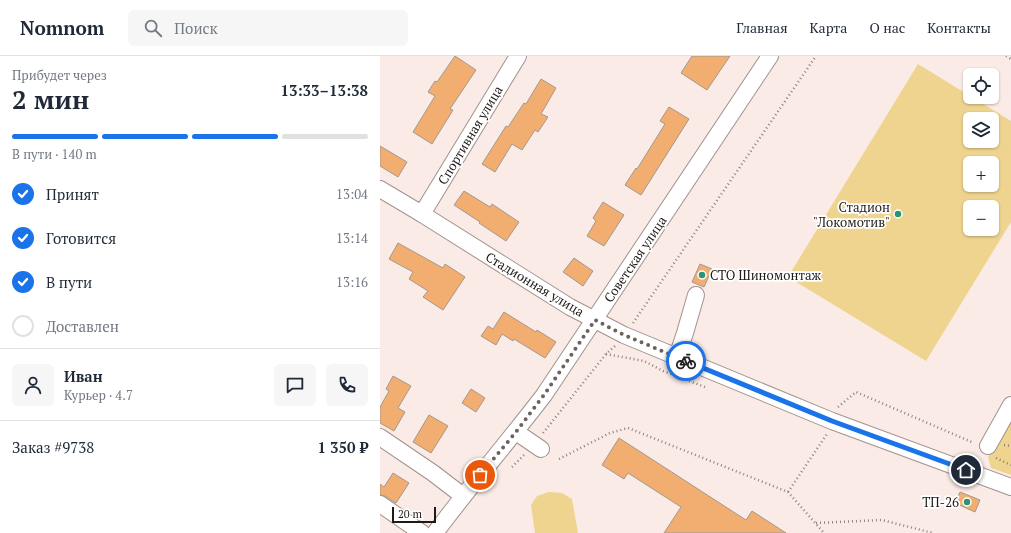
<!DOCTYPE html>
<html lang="ru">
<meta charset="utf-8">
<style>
body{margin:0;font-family:"PT Serif",serif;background:#f6f6f7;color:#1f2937;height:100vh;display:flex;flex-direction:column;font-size:15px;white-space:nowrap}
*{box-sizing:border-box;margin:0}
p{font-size:13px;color:#747a83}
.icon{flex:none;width:22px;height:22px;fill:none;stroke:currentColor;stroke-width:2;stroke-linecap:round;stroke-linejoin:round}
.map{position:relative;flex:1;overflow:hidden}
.details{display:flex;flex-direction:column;background:#fff;width:380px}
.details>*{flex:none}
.buttons{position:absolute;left:583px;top:12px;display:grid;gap:8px}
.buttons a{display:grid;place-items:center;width:36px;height:36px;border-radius:6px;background:#fff;box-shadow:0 1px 3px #0004;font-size:20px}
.scale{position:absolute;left:12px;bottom:10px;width:44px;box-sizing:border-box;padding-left:4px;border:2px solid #1f1a18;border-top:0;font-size:11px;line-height:14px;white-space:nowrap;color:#1f1a18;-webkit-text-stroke:3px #fff;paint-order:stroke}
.pin{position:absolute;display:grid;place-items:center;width:34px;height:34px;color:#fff;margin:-17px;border:2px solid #fff;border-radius:50%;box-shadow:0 1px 4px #0007}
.courier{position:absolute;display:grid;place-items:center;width:40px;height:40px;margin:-20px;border:3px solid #1a73e8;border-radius:50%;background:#fff;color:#222;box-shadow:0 1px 5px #0007}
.head em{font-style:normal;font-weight:600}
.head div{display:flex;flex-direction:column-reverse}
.head{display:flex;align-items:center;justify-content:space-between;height:68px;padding:0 12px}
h1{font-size:26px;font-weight:600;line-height:30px}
.bar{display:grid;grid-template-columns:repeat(4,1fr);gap:6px 4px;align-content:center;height:48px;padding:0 12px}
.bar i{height:5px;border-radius:3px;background:#e0e1e3}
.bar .selected{background:#1a73e8}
.bar p{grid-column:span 4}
.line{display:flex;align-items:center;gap:10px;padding:0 12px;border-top:1px solid #e0e1e3}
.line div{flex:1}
.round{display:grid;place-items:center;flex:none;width:42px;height:42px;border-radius:6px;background:#f6f6f7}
ol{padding:0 12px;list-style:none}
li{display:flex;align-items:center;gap:12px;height:44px}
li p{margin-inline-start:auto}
li .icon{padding:4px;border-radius:50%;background:#1a73e8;color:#fff;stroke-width:4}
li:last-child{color:#747a83}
li i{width:22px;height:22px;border:2px solid #e0e1e3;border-radius:50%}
header{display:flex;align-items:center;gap:24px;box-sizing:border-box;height:56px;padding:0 20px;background:#fff;border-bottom:1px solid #e0e1e3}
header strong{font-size:19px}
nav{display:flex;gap:22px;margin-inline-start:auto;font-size:14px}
.search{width:280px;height:36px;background:#f6f6f7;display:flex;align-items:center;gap:10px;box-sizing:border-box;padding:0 14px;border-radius:6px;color:#747a83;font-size:15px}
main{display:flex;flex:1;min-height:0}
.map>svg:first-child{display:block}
</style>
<header>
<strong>Nomnom</strong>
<div class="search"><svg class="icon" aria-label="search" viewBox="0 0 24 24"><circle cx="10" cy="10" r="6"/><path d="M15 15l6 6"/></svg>Поиск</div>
<nav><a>Главная</a><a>Карта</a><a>О нас</a><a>Контакты</a></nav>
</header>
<main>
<section class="details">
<div class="head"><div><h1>2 мин</h1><p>Прибудет через</p></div><em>13:33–13:38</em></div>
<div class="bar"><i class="selected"></i><i class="selected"></i><i class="selected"></i><i></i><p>В пути · 140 m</p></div>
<ol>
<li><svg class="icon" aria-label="check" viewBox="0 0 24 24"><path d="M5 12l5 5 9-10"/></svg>Принят<p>13:04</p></li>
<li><svg class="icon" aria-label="check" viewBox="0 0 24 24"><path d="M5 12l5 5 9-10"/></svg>Готовится<p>13:14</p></li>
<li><svg class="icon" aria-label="check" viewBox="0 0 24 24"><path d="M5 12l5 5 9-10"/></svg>В пути<p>13:16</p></li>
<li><i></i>Доставлен</li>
</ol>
<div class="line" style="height:72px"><a class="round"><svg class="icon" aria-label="person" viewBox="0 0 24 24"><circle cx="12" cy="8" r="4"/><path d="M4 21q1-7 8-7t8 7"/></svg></a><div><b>Иван</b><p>Курьер · 4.7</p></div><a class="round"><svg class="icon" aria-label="chat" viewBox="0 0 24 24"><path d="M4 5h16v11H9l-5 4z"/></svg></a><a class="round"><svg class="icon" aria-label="phone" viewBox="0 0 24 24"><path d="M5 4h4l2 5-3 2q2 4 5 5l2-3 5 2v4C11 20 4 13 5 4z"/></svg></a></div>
<div class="line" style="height:52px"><div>Заказ #9738</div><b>1 350 ₽</b></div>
</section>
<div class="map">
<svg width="631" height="477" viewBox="0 0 631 477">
<rect width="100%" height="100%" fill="#fbebe6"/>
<g fill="#efd48f" fill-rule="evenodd">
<path d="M538 8 590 40V41H592L631 65V166L546 305 408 221ZM590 63H612V85H590ZM590 107H612V129H590ZM590 151H612V173H590Z"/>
<path d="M631 360V419L611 412 608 401Z"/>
<path d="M169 436 182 437 192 443 198 477H155L151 449 157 440Z"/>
</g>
<g fill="#f2ae70" stroke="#a3988f">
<path d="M75 0 96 14 70 53 73 54 52 88 33 76 55 40 48 36 55 25 57 26Z"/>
<path d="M312 0H350L327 34 301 17Z"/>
<path d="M161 23 176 32 161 58 168 61 158 76 155 74 142 94 132 88 115 116 102 108 126 70 128 71 144 47 146 48Z"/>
<path d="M289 51 309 63 261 139 245 129 256 112 257 113 285 68 280 65Z"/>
<path d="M0 90 27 106 18 121 0 110Z"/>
<path d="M84 135 110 151 112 148 139 166 126 185 99 167 100 166 74 149Z"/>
<path d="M223 146 244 159 224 190 207 180 216 165 213 162Z"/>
<path d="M18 187 63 212 65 208 85 221 63 254 43 241 48 235 29 223 33 216 9 203Z"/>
<path d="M194 202 213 215 203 230 183 216Z"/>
<path d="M320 208 332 213 324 231 312 226Z"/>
<path d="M124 256 156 276 157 274 176 286 165 302 134 283 133 285 122 278 116 289 101 280 108 270 113 273Z"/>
<path d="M13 320 31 330 18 352 25 356 14 375 0 367V351L9 335 6 333Z"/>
<path d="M91 333 105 342 96 356 82 347Z"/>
<path d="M49 359 68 370 51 397 33 386Z"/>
<path d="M239 382 366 464 372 455 406 477H284L301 451 248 417 244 423 222 409Z"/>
<path d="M13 417 29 427 16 447 5 440 0 439V428L4 431Z"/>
<path d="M580 436 600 444 595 456 575 447Z"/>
</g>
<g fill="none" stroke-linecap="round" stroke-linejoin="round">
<g stroke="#a1928e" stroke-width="18">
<g id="minor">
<path d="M0 133 42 158 190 251 244 279 452 365 631 431"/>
<path d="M42 158 138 0"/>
<path d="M297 301 305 277 316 239"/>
<path d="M136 376 161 393"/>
<path d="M0 381 53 417 83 440"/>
<path d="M608 390 631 349"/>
<path d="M0 448 42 477"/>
<path d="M55 477C90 430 128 386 164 339L390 0"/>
</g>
</g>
<g stroke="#8c827f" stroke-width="2.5" stroke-dasharray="1 3" stroke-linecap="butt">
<path d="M626 0 631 3"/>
<path d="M253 267 436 0"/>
<path d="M226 298 264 305 283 315 325 331"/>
<path d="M458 351 476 336 594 387"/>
<path d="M163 377 226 298 235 290"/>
<path d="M624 389 631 390"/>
<path d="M616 402 631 409"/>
<path d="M179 403 230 377 248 372 408 436 444 477"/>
<path d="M132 411 144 399"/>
<path d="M408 436 447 378"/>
<path d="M436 467 502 464 553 477"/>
</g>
<use href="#minor" stroke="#fff" stroke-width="16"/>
</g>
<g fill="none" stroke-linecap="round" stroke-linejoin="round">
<path stroke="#6c6360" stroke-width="4" stroke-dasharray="0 7.2" d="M100 419 136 376 164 339 215 264 244 279 306 305"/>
<path stroke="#1a73e8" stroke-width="5" d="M306 305 452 365 586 414"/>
</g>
<g fill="#2a9473" stroke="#fff" stroke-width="1.5">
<circle cx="518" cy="158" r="4"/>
<circle cx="322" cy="219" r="4"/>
<circle cx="587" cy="446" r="4"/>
</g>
<g text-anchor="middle" stroke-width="3.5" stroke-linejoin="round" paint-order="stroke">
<g font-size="13" fill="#1f1a18" stroke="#fff">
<text transform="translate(90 79) rotate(-59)" y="5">Спортивная улица</text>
<text transform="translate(255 203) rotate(-56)" y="5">Советская улица</text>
<text transform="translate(155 228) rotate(31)" y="5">Стадионная улица</text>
</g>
<g font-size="13" fill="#1f1a18" stroke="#fff" text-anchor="end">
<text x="510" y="156">Стадион<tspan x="510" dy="15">"Локомотив"</tspan></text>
<text x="330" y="224" text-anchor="start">СТО Шиномонтаж</text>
<text x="579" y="451">ТП-26</text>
</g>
</g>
</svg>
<div class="buttons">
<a><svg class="icon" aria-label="locate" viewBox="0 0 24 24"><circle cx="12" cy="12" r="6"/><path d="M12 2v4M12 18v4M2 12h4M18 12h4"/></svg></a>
<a><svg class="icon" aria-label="layers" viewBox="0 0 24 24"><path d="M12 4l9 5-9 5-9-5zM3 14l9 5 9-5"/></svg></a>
<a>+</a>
<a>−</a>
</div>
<div class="scale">20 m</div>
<div class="pin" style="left:100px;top:419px;background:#ea580c"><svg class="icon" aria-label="bag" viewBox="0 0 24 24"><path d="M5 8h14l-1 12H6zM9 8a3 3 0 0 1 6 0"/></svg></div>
<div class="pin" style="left:586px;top:414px;background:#1f2937"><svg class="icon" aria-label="home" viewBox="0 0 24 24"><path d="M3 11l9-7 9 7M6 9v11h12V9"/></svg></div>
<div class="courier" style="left:306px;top:305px"><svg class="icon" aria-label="bike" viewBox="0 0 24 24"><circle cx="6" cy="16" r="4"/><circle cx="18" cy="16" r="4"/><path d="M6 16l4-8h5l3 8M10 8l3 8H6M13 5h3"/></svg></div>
</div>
</main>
